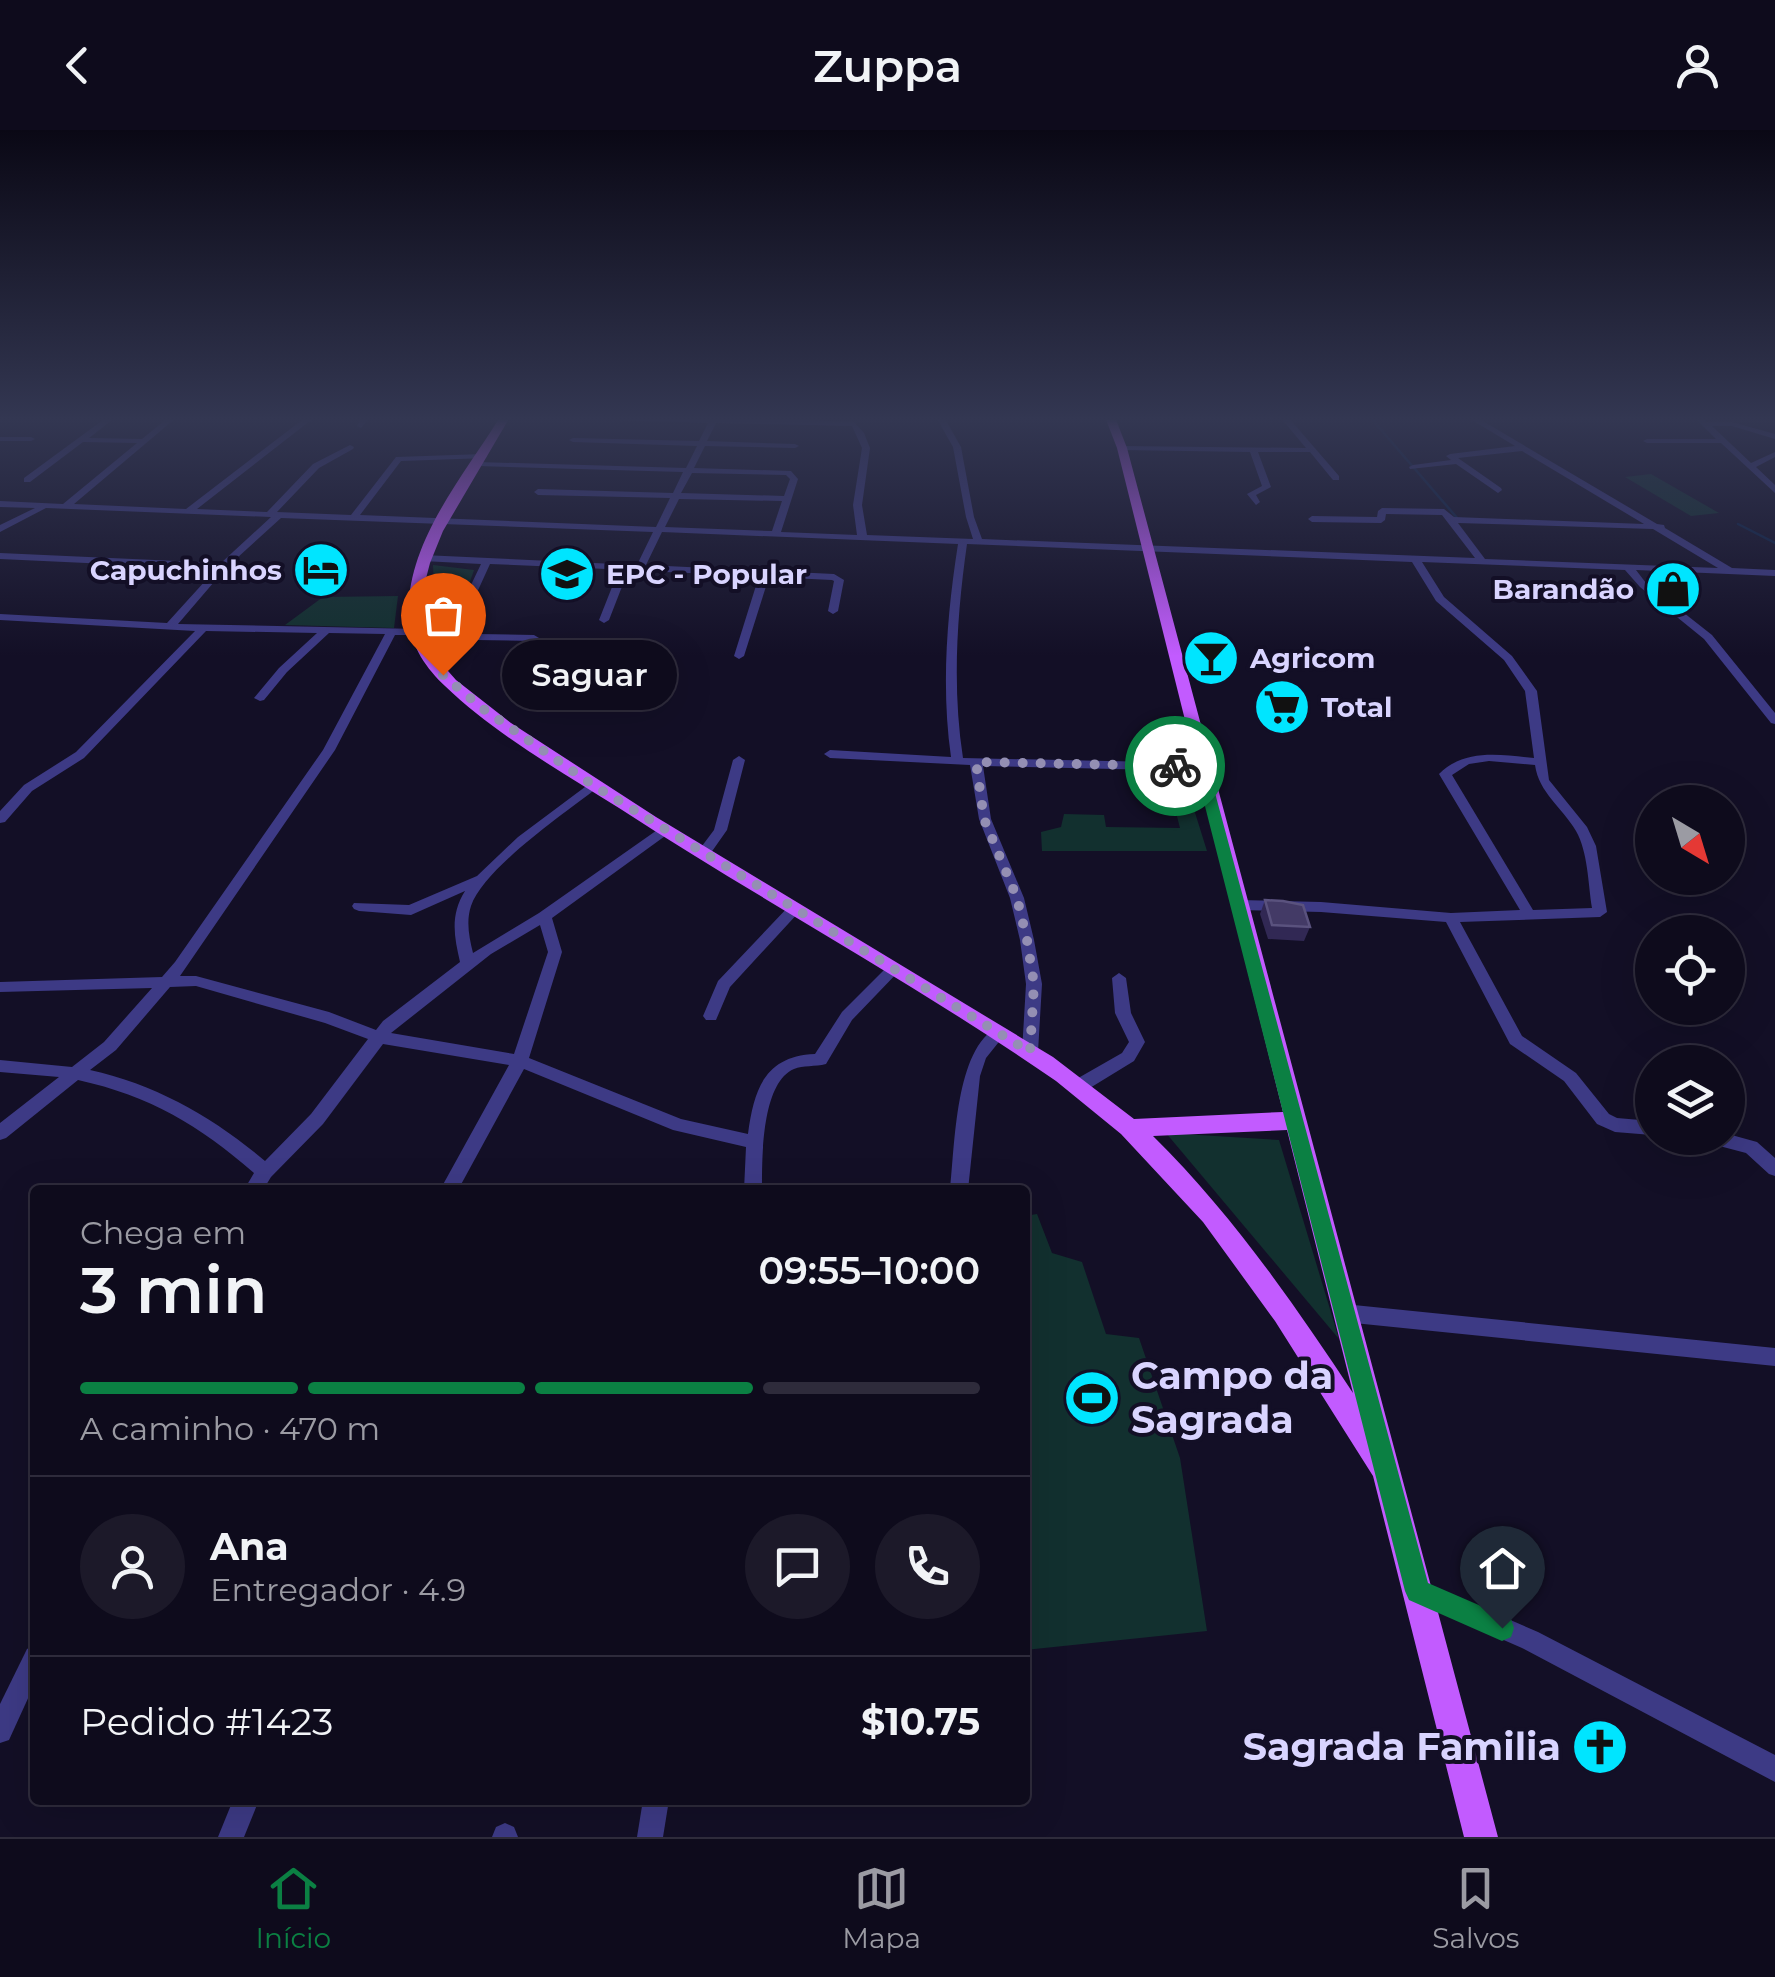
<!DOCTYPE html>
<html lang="pt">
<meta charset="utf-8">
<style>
body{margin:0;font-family:Montserrat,sans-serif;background:#1c1929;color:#f1f3f6;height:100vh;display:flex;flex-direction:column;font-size:38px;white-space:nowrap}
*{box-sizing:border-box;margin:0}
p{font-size:32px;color:#9b9ba3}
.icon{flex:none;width:55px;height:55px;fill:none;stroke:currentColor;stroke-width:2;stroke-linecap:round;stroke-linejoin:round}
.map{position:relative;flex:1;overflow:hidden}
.details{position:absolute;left:30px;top:1055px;width:1000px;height:620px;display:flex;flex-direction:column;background:#0e0b1c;border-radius:10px;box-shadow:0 10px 40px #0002,0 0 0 2px #2e2b3b}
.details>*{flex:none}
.needle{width:65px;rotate:142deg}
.buttons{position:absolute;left:1635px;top:655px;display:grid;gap:20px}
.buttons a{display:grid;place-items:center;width:110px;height:110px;border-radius:50%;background:#0e0b1c;box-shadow:0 10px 40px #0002,0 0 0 2px #2e2b3b;font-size:50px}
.pin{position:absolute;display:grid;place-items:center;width:85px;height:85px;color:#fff;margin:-102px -42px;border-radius:50% 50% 50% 0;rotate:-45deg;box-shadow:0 0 10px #0007}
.pin .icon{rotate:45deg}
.courier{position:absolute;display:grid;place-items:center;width:100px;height:100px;margin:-50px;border:8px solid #0b8043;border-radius:50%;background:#fff;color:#222;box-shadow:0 2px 12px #0007}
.bubble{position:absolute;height:70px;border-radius:35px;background:#0e0b1c;box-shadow:0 10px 40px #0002,0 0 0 2px #2e2b3b;font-size:32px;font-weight:600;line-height:70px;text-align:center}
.summary em{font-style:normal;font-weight:600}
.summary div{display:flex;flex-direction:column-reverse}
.summary{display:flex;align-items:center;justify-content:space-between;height:170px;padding:0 50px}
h1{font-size:65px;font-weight:600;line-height:75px}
.bar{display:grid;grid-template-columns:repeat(4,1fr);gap:15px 10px;align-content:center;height:120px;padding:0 50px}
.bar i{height:12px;border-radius:8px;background:#2e2b3b}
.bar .active{background:#0b8043}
.bar p{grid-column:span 4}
.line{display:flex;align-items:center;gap:25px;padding:0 50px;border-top:2px solid #2e2b3b}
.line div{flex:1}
.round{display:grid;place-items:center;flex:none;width:105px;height:105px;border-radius:52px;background:#1c1929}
header{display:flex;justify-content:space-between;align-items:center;height:130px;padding:0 50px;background:#0e0b1c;font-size:45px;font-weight:600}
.tab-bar{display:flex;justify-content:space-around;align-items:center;height:140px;border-top:2px solid #2e2b3b;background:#0e0b1c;font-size:28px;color:#9b9ba3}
.tab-bar a{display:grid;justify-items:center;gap:5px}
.tab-bar .active{color:#0b8043}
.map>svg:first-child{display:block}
</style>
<header><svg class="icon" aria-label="back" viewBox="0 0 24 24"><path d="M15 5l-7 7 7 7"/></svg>Zuppa<svg class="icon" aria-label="person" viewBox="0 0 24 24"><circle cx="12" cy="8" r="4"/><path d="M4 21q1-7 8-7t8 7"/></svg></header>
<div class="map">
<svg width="1775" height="1707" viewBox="0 0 1775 1707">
<rect width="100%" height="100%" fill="#130f26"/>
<g fill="#12302f">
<path d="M1651 344 1719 383 1691 386 1625 347Z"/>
<path d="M433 435 474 440 457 490 436 502Z"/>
<path d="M398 466 394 498 285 495 323 467Z"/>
<path d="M1173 671 1192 673 1207 721H1042L1041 702 1061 697 1064 684 1104 685 1106 697 1180 698Z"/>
<path d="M1166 1003 1279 1010 1339 1209Z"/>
<path d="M1037 1084 1052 1123 1082 1132 1106 1204 1139 1208 1180 1328 1207 1501 1025 1520V1086Z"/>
</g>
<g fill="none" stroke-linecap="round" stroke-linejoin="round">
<g stroke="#0c2248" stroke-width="2.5">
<path d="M1370 287 1458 389"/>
<path d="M1738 394 1775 413"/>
</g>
<g fill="#3d3a85" fill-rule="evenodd">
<path d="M107 287H116L89 308 142 309 169 287H177L74 374 186 379 306 287H315L197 379 267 382 313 334 350 315 354 317 353 319 319 338 277 382 351 385 396 327 483 324 487 326 486 328 401 331 360 385 656 397 670 368 538 365 534 362 538 359 673 363 683 342 478 336 474 334 478 332 686 338 697 316 573 312 569 310 573 308 699 311 708 293 582 289 578 287H719L854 292 864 303 870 318 862 375 867 405 973 409 966 387 953 317 936 287H944L961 317 974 387 982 409 1475 428 1442 385 1386 384 1385 390 1381 393 1312 392 1308 389 1312 386 1377 387 1378 381 1382 378 1444 379 1454 387 1644 394 1522 321 1458 328 1501 358 1502 360 1498 363 1456 334 1410 339 1409 337 1413 335 1451 330 1446 326 1450 324 1515 316 1467 287H1476L1657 394 1664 395 1665 398 1732 438 1775 440V446L1636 440 1646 453 1712 505 1775 583V594L1771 593 1704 509 1640 457 1625 440 1422 432 1444 467 1512 526 1537 561 1549 650 1587 697 1596 716 1607 782 1600 787 1460 792 1522 906 1576 943 1609 984 1617 988 1652 991V1005L1615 1002 1597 994 1564 951 1510 914 1446 792 1321 782 1239 780 1232 775 1239 770 1321 772 1451 783 1520 780 1439 644C1465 618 1501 625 1534 628L1525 561 1504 530 1436 471 1412 432 967 414C957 484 952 557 963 628L1202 633 1208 637 1202 641 983 636 991 689 1024 768 1034 810 1042 854 1038 922 1036 926H1024L1022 922 1026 854 1020 810 1010 768 979 689 970 635 830 628 824 624 830 620 951 627C941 557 947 484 958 414L662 402 646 435 834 444 844 450 838 481 833 484 828 481 834 451 832 450 769 447 744 526 739 529 734 526 759 446 642 441 623 454 609 490 604 493 599 490 614 452 630 440 490 434 469 480V500L478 504 534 505 539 508 534 511 476 510 459 502V480L481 434 423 431 418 428 423 425 637 435 653 402 281 388 226 438 178 494 419 499 424 502 419 505H395L335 620 180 846H196L329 882 376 900 383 891 460 832C454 806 450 785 465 761L411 785 359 781 354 779 352 776 354 773 409 775 477 746 518 707 593 651 599 655 597 658C565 683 484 738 471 776 466 791 469 807 473 823L539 783 660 698 665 697 672 701 552 788 562 822 529 928 681 989 748 1004C754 959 765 926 815 924L842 882 889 835H899L901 839 852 890 826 934C815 937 803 935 794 939 761 953 762 1030 762 1060H744L746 1017 673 1000 524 939 458 1060H440L509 935 383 914 323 994 271 1047 263 1060H244L254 1043C199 995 150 966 78 950L6 1008 0 1010V993L59 947 0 942V930L72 937 104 912 152 858 0 862V852L162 847 175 832 323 620 385 504 329 503 287 542 264 570 260 571 254 568 279 538 317 503 206 501 84 628 32 661 5 692 0 693V681L24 655 76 622 195 501 0 490V484L167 493 216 439 0 429V423L221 433 271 387 46 378 0 402V395L35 378 0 377V371L63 374 137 313 83 312 30 352H24V348ZM716 293 852 296 862 318 853 375 857 405 781 402 798 349 791 341 694 338 705 316 795 318 799 316 795 314 707 311ZM692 343 786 345 790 349 784 366 681 363ZM679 369 782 371 772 401 665 397ZM1458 393 1653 399 1718 438 1485 429ZM1489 631 1535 635C1539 663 1562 677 1576 701 1588 722 1588 753 1592 778L1533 780 1452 645 1469 634ZM540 795 548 822 514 924 391 903 491 824ZM196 856 325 893 368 909 311 984 265 1031C213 987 157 955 90 940L116 920 170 857Z"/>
<path d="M362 287H370L361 298 357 296Z"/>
<path d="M1280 287H1288L1339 346V350H1333L1310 322H1258L1271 357 1256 365 1260 372 1256 375 1247 364 1262 356 1250 322 1122 320 1118 318 1122 316 1306 318Z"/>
<path d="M1694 287H1702L1707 292H1732L1775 304V309L1732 296H1712L1751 333 1775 322V327L1756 337 1775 355V363L1721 313H1647L1643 311 1647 309H1716Z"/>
<path d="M0 307H31L35 309 31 311H0Z"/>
<path d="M739 626 745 630 727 700 708 727H698L696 724 714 700 733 630Z"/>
<path d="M795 773 800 775 802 778 800 781 730 857 716 890H706L703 886 718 851 790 775Z"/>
<path d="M1119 843 1126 848 1131 883 1145 912 1134 931 1085 961H1073L1071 956 1073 951 1122 923 1129 912 1115 883 1112 848Z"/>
<path d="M998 897 1004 899 1006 903 986 928 980 946 968 1060H950C955 1016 955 918 998 897Z"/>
<path d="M1728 1004 1757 1012 1775 1028V1046L1769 1044 1746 1023 1708 1013 1705 1008H1728Z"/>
<path d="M1344 1174 1775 1218V1236L1344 1192 1337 1189 1334 1183 1337 1177Z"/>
<path d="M1418 1450 1538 1502 1775 1625V1652L1522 1518 1410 1469 1407 1461 1410 1453Z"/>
<path d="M35 1515V1553L9 1610 0 1613V1574L27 1519Z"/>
<path d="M233 1670H259L244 1707H218Z"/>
<path d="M643 1670H669L663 1707H637Z"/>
<path d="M505 1693 514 1697 518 1707H492L496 1697Z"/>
</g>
<path fill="#c25bff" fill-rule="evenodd" d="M500 287H510L443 401 430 433 422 464 423 495 433 524 456 550 511 593 656 687 1053 927 1134 989 1283 982 1117 318 1105 287H1115L1127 318 1498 1707H1464L1373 1346 1275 1191 1203 1092 1121 1004 1056 951C916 854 762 771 619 678 560 641 495 604 445 556 427 539 411 517 409 491 403 416 463 347 500 287ZM1287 1000 1353 1263C1293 1172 1231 1083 1153 1006Z"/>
</g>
<path fill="#312854" d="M1265 770 1310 797 1304 811 1268 809 1260 784Z"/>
<path fill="#433a66" stroke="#5a527e" stroke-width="2.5" d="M1265 770 1283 771 1303 775 1310 797 1272 795Z"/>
<linearGradient id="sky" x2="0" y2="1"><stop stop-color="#0a0815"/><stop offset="0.55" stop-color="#333752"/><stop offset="1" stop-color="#333752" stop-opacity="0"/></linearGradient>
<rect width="1775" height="526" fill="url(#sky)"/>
<path fill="#0b8043" d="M1170 633H1202L1208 637 1428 1453 1511 1489 1514 1498 1511 1507 1502 1511 1409 1470 1405 1461 1196 641 1170 639Z"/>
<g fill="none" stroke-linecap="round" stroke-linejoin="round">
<path stroke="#948fb3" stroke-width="10" stroke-dasharray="0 18" d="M443 545 482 578 593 655 1030 922 1034 854 1027 810 1017 768 984 689 976 632 1175 636"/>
</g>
<defs>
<g id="hotel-disc" transform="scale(2.875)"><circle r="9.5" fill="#00e5ff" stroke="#130f26"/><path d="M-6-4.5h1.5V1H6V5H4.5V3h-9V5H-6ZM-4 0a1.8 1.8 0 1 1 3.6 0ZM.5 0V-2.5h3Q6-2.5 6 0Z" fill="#111"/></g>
<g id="school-disc" transform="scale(2.875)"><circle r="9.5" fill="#00e5ff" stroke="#130f26"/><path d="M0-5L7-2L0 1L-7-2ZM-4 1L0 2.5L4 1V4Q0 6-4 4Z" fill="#111"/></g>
<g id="shop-disc" transform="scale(2.875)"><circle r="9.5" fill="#00e5ff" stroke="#130f26"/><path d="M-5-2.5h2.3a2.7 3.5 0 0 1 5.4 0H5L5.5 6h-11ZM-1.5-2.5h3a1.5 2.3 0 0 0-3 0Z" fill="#111"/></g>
<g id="bar-disc" transform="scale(2.875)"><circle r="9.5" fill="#00e5ff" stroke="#130f26"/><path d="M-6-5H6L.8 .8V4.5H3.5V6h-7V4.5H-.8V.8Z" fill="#111"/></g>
<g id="supermarket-disc" transform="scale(2.875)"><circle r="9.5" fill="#00e5ff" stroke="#130f26"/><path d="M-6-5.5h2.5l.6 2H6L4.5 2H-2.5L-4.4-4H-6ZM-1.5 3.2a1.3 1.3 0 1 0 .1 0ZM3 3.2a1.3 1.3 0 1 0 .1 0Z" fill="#111"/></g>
<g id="stadium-disc" transform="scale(2.875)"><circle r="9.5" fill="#00e5ff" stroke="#130f26"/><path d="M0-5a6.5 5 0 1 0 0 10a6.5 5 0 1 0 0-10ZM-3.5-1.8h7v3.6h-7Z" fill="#111"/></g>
<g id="church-disc" transform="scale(2.875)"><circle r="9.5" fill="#00e5ff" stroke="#130f26"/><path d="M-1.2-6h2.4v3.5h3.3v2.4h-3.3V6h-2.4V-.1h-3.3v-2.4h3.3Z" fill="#111"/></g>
</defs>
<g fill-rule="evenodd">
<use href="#hotel-disc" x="321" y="440"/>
<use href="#school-disc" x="567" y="444"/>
<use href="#shop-disc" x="1673" y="459"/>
<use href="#bar-disc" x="1211" y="528"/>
<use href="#supermarket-disc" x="1282" y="577"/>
<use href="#stadium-disc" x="1092" y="1268"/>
<use href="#church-disc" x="1600" y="1617"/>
</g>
<g text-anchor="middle" stroke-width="8" stroke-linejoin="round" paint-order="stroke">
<g font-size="28" font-weight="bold" fill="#d9d4ff" stroke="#130f26" text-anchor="start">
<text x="282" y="450" text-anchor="end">Capuchinhos</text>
<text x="606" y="454">EPC - Popular</text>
<text x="1634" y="469" text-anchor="end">Barandão</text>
<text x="1250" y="538">Agricom</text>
<text x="1321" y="587">Total</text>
</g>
<g font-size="38" font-weight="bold" fill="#d9d4ff" stroke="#130f26" text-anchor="start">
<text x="1131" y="1259">Campo da<tspan x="1131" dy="44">Sagrada</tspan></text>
<text x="1561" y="1630" text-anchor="end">Sagrada Familia</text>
</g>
</g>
</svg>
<div class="buttons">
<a><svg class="needle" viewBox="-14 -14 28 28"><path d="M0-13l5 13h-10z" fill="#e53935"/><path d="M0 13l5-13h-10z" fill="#9b9ba3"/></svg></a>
<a><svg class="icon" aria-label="locate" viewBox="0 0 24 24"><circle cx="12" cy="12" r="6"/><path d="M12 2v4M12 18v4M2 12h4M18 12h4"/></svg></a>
<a><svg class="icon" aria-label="layers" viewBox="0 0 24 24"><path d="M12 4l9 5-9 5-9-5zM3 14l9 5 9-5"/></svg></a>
</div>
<div class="pin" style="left:443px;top:545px;background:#ea580c"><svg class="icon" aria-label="bag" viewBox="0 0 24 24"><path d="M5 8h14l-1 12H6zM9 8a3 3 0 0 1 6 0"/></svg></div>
<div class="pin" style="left:1502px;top:1498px;background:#1f2937"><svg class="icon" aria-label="home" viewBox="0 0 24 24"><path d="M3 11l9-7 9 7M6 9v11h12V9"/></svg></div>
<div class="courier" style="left:1175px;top:636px"><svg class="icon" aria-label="bike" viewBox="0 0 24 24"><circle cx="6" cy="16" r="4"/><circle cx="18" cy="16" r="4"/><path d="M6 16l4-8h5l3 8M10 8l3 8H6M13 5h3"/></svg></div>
<div class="bubble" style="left:502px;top:510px;width:175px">Saguar</div>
<section class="details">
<div class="summary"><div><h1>3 min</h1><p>Chega em</p></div><em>09:55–10:00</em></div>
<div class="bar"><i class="active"></i><i class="active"></i><i class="active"></i><i></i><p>A caminho · 470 m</p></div>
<div class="line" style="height:180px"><a class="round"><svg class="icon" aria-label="person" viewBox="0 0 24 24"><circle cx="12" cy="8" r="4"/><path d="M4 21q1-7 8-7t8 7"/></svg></a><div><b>Ana</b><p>Entregador · 4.9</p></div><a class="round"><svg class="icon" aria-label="chat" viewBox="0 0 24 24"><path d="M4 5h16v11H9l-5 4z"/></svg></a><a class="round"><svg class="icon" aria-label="phone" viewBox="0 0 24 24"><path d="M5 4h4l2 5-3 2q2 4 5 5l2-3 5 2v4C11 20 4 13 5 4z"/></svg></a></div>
<div class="line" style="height:130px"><div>Pedido #1423</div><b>$10.75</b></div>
</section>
</div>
<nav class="tab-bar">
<a class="active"><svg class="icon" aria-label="home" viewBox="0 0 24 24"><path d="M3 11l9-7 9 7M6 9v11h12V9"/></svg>Início</a>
<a><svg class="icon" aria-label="map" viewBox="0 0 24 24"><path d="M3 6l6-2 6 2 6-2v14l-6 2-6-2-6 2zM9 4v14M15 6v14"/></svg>Mapa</a>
<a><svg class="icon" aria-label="saved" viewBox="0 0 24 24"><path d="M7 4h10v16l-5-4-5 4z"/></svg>Salvos</a>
</nav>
